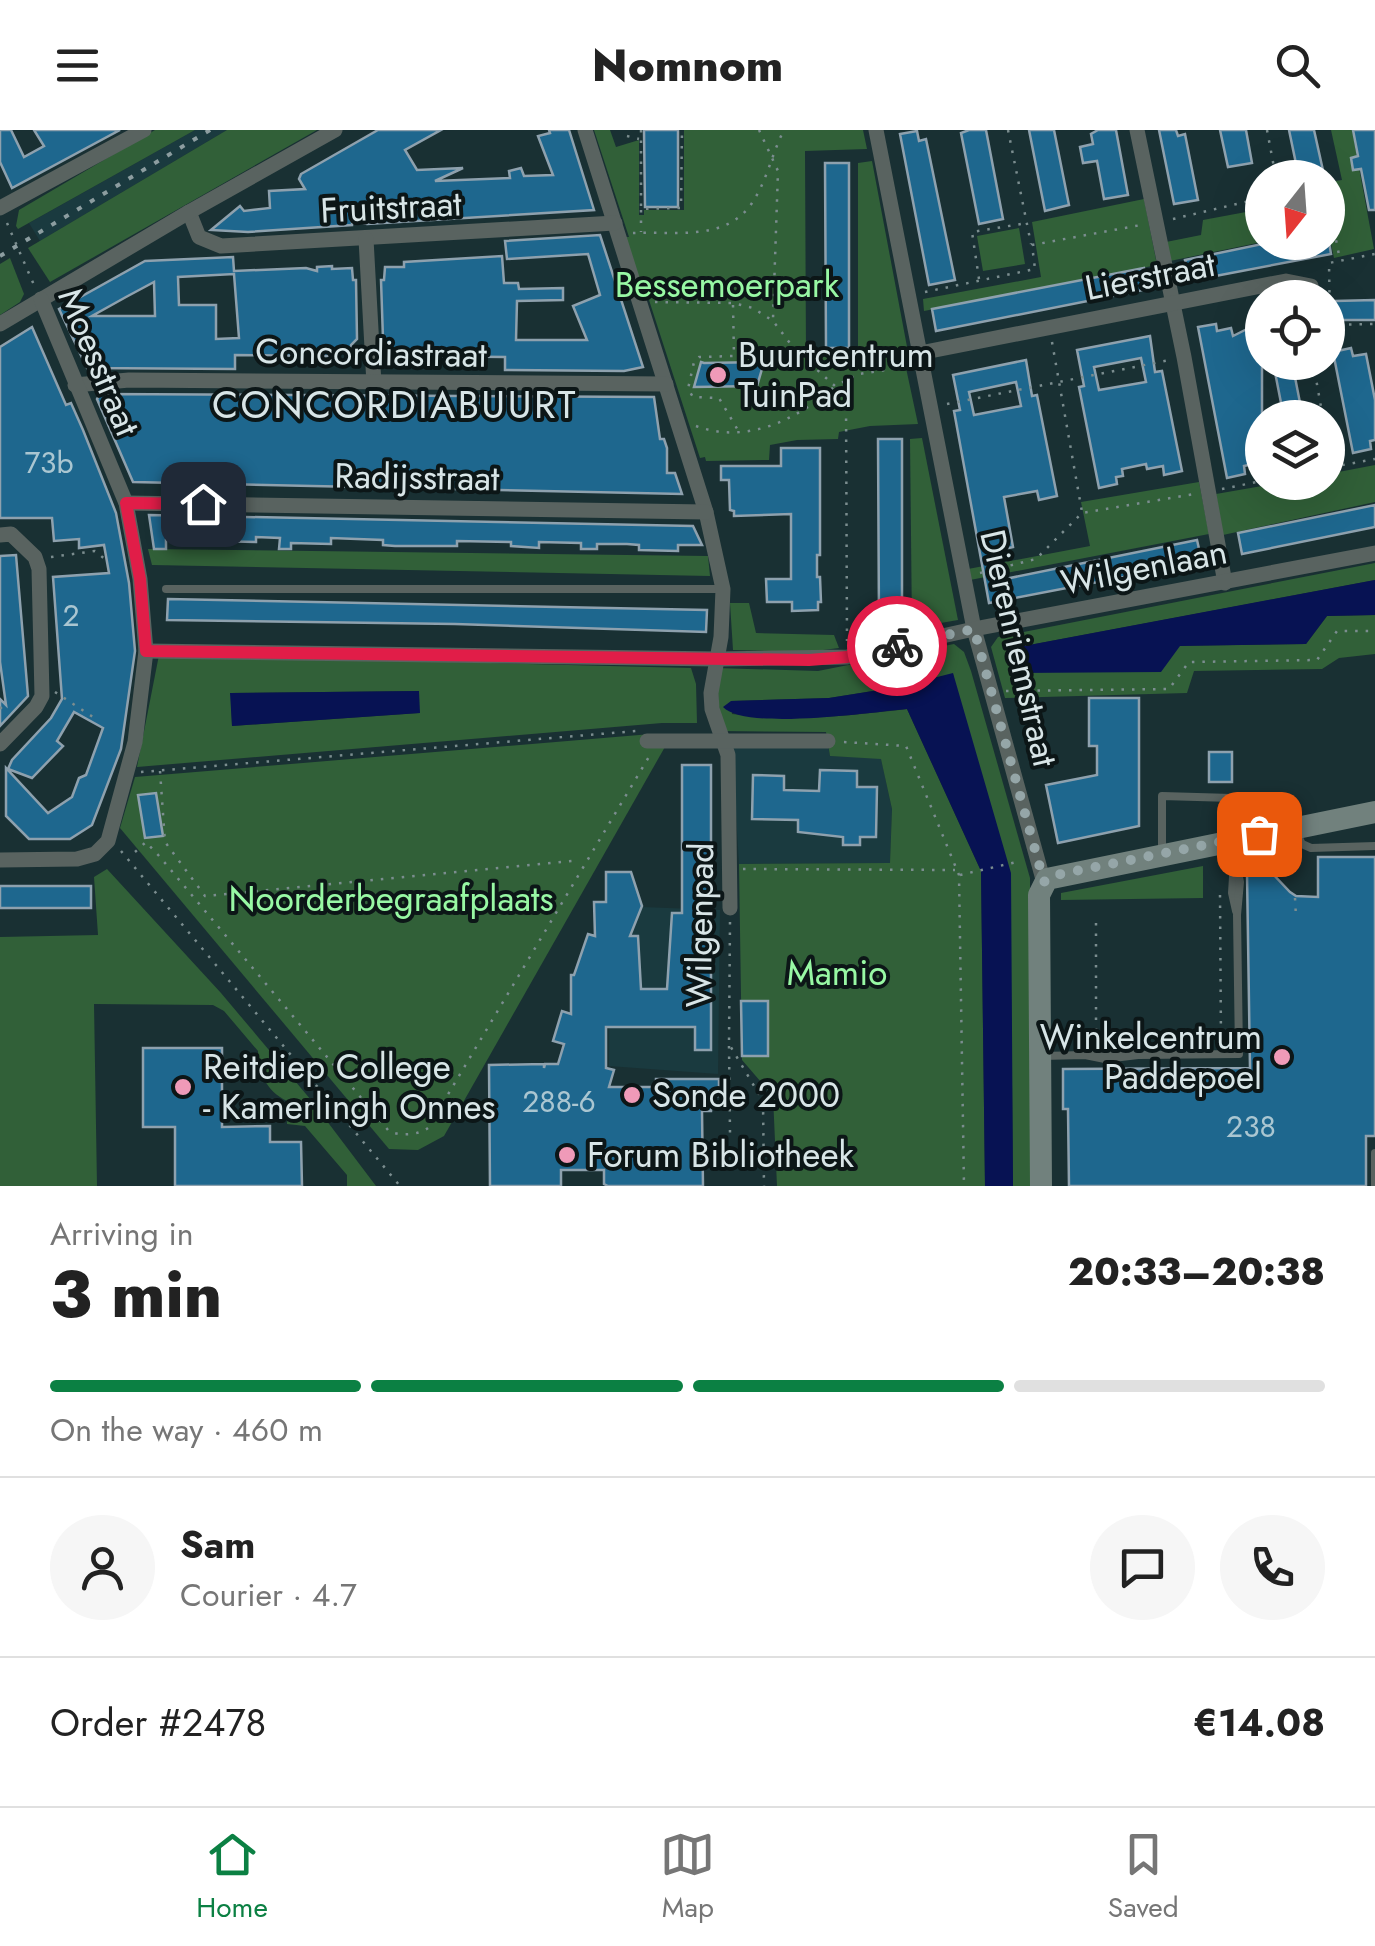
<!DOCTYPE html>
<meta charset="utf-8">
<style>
body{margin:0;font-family:Jost,sans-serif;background:#f6f6f6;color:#222;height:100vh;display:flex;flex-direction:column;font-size:38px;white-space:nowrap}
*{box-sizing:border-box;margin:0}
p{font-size:32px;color:#767676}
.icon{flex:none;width:55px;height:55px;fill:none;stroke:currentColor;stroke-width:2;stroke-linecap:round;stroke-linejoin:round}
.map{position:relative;height:1056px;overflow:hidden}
.details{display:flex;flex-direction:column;background:#fff;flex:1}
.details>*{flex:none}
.needle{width:65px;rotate:197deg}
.fabs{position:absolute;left:1245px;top:30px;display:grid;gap:20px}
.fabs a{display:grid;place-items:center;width:100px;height:100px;border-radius:50%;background:#fff;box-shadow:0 10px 40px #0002;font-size:50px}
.pin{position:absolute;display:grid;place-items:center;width:85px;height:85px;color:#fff;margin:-42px;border-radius:20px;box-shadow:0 5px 15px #0006}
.courier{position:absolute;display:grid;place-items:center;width:100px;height:100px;margin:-50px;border:8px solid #e11d48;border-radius:50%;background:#fff;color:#222;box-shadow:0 2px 12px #0007}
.head em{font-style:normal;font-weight:800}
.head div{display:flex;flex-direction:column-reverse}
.head{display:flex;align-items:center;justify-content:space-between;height:170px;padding:0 50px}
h1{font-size:65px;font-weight:800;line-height:75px}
.bar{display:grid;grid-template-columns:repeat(4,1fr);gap:15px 10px;align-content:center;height:120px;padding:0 50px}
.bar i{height:12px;border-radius:8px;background:#e0e0e0}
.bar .on{background:#0b8043}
.bar p{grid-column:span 4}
.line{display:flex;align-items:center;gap:25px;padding:0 50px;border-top:2px solid #e0e0e0}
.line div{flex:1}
.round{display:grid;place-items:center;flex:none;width:105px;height:105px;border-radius:52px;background:#f6f6f6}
header{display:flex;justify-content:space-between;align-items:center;height:130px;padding:0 50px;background:#fff;font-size:45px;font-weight:800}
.dock{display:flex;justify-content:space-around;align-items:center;height:140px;border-top:2px solid #e0e0e0;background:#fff;font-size:28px;color:#767676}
.dock a{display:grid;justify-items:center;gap:5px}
.dock .on{color:#0b8043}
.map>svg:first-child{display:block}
</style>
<header><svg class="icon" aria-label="menu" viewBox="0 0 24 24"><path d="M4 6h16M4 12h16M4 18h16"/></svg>Nomnom<svg class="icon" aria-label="search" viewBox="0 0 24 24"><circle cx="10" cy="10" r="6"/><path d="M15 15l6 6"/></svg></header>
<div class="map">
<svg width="1375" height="1056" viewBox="0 0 1375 1056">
<rect width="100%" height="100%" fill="#193033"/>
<g fill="#1a3a3f">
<path d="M195 0H227L40 111 29 93Z"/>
<path d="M828 615 830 626 881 628 892 679 890 733 739 734 732 617Z"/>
<path d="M616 776 720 780 718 944 609 936 610 788Z"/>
</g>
<g fill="#316038" fill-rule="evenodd">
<path d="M155 0H195L18 99 16 96 19 80Z"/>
<path d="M227 0H317L50 152 28 118Z"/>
<path d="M594 0H610L616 17 639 10V85H644V80H684V0H863L867 19 805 21 806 224 818 226 816 222H858V33L872 31 908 222 903 224 918 294 870 296 839 302 838 309 797 310 770 315 769 330 706 331 705 327 700 328 649 170H645L624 107H629Z"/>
<path d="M1331 0H1352L1374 119 1334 128 1328 100V52L1342 50Z"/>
<path d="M1144 69 1157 135 924 181 923 169 1041 147 1032 92Z"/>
<path d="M1262 79V112L1170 131 1166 112 1201 105 1203 90Z"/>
<path d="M1019 98 1025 134 983 141 977 106Z"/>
<path d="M10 128 24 164 20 172 0 185V134Z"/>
<path d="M922 308 958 490 912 498 910 309Z"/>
<path d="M1375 335V372L1223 405 1216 364 1279 353 1328 352V344Z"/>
<path d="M1199 352 1209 404 970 450 968 439 1090 416 1081 372Z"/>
<path d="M148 419 708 426 710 446 152 435Z"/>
<path d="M1375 433V450L1014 518 1306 514 1327 486 1375 485V524L1339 528 1322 539 1194 541 1187 563 1005 568 991 517 998 507Z"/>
<path d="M730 473H749L756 503 834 505 839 518 807 522 733 520Z"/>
<path d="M954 514 964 522 971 541 1030 748V1056H1013L1011 854 953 544 898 557 829 568 731 571 732 584C790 592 849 586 907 579L981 741 985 1056H777L773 966 742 930 739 734 890 733 892 679 881 629 830 626 826 602 721 601 716 538 818 541Z"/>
<path d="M159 525 691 538 696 554 697 593H662L137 637ZM418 561 419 583 232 596 231 563Z"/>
<path d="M651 604 670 608 444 1006 418 1020 389 1019 120 698 135 647Z"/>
<path d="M1203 736V768L1061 770V763Z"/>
<path d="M107 739 221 863 311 970 376 1056H347V1045L305 996 287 994V971C266 961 258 942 258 921L224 881 213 875 94 874 97 1056H0V807L98 805 94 747Z"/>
</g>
<g fill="#071253">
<path d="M1375 450V485L1327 486 1306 514 1180 516 1161 542 1015 543 1009 522 1013 518Z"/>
<path d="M953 543 1011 743 1013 1056H985L981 741 907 579C872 582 746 601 723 577L731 571 829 568 898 557Z"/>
<path d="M419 561 420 583 232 596 230 563Z"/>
</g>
<g fill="#1e678e" stroke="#8ea1ae" stroke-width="2.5" fill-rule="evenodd">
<path d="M0 0H11L24 27 44 16 34 0H120L12 58 0 32Z"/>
<path d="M378 0H441L405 20 417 40 463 38 435 51 510 48 509 41 521 38 524 46 553 45 538 6 550 3 549 0H569L594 80 367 94 352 90V95L248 102 211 100 240 76 244 81 270 78 269 61 305 59 299 49 301 44Z"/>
<path d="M644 0H678V77H645Z"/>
<path d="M969 0H986L1003 89 979 94 961 3Z"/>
<path d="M1029 0H1054L1069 75 1045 81Z"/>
<path d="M1098 0H1116L1128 65 1104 69 1097 31 1083 33 1080 17 1093 14 1091 4Z"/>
<path d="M1159 0H1176L1178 6 1185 4 1198 70 1174 74Z"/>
<path d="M1220 0H1246L1252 33 1228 37Z"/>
<path d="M1289 0H1314L1324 45 1299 48Z"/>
<path d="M1353 0H1375V80H1369L1361 39 1353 40 1351 28 1358 26Z"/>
<path d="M917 1 919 11 926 9 955 150 929 155 900 4Z"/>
<path d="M825 33H849V218H826Z"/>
<path d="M600 105 643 237 624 241 505 240V227L409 226 410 222H391V214H386L383 209 381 150H384L385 137H404V132L502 126 504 153H518L519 159 563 158V170L517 171 516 210H587L573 176 600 165 588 124 507 129 505 111Z"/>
<path d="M1272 112H1329L1331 124 1189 151 1185 130Z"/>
<path d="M233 127 234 141 306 138 317 141V137L332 136V139L352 138 353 150H356L357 209 351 215 350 222H332L331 226 235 225V239L87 238 59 179 145 131ZM234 144 239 208 216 209V175H179L178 147ZM154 152 155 186H92L126 167Z"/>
<path d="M1144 138 1148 159 936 201 932 179Z"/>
<path d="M1375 170V190H1334L1335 171Z"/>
<path d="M1216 194 1217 201 1231 198 1233 206 1257 194 1262 220V332L1244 336 1245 344 1227 348 1198 197Z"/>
<path d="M32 197 66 275 71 273 83 300 116 383 129 453 135 521 121 619 92 695 70 709H29L6 686V638L48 683 72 667 79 648 86 645 103 598 74 582 57 611 63 616 32 648 8 639 12 630 51 588 62 569 53 447 109 443 104 415 79 418V409L54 411 52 388H0V217Z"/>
<path d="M1150 206 1155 242 1162 241 1182 341 1164 345 1163 336 1147 339 1146 334 1122 339 1123 346 1116 347 1117 354 1099 358 1079 257 1084 256 1077 220ZM1141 228 1146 252 1099 260 1094 237Z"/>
<path d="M1351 218 1353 226 1366 224 1375 270V310L1370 311 1371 319 1353 323 1333 222Z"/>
<path d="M1026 230 1032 266 1037 265 1057 366 1039 370 1037 361 1004 367 1013 417 1000 420 1005 449 1197 410 1202 432 989 473 954 281 960 280 953 245ZM1016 252 1021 276 974 285 969 262Z"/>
<path d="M701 232 704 233 764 232 757 256 694 257Z"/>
<path d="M1273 232H1292L1303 288H1284Z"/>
<path d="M100 264 654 267 660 309H664L667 318V343H675L682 364 133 352 97 269Z"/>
<path d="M878 309H902V494H879Z"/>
<path d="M781 318H820V425H817V447H820L821 472H818V480L792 481V472H767L766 449H791V384L734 386V381L730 380 729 350H721V336H781Z"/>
<path d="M1375 375V397L1242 424 1238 403Z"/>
<path d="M149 385 693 396 702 415H678V421L639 420V415L627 414H597V419H581V413L539 412V418L511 416V412L457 411V416H395L383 415V410L331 408V414L291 413V419H279L280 408 256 407V412L166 410V419H154Z"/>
<path d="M16 425 28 566 0 596V569L6 575 0 532V426Z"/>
<path d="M168 469 707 480 706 502 455 494 167 490Z"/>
<path d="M1089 568H1139V696L1058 713 1046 655 1097 645V616H1089Z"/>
<rect x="1209" y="622" width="23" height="30"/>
<path d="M682 635H711V920H695V897H606V938L614 940 609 957H656V949H719V966H712L711 981H702L703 1056H608L604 1054V1040H561V1056H490L489 935 544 934V938L545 934H558L564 914 553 911 562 881 571 884V845H574L588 804 595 806 594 772H606V742H631L642 776 630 806H638L641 859H667L672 783H682Z"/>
<path d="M820 640 857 641V657H877L876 707H860V715H843V707L798 702V690L752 689 753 645 784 646V660L819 661Z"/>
<path d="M156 663 163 706 145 708 138 665Z"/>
<path d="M1268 724 1270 741 1290 762 1296 766 1318 767V727H1375V1006H1366V1056H1069L1068 979H1063V939L1250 938 1247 743 1253 732Z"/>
<rect x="0" y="756" width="91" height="22"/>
<path d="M741 871H768V926H742Z"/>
<path d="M143 918H222V997L270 996V1012H301L302 1056H175V997H143Z"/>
</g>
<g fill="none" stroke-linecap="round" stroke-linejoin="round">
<g stroke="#7b8d8f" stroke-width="2.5" stroke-dasharray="2.5 8" stroke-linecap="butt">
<path d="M641 0V79L681 78 682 0"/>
<path d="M759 0 778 41 773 189"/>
<path d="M1008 0 1031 114"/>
<path d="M1267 0 1276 48"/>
<path d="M627 6 639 9"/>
<path d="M1328 69 1340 130"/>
<path d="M641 80V102"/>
<path d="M1173 89 1262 68"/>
<path d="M7 93 34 155"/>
<path d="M633 103C673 101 726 112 752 73 767 51 772 23 784 0"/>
<path d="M979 149 972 102 1027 93"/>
<path d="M925 162 1035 139 1032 115 1141 95"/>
<path d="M655 172 733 173 753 178 773 191 796 221 835 256 859 244 906 237"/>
<path d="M733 175 734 226 699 227 694 232 688 259 693 267 719 268 739 302"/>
<path d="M1330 194 1329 133 1375 124"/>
<path d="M1328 195 1375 194"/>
<path d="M1052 212 1082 382"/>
<path d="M1313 232 1323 288"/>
<path d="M947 274 1170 230"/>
<path d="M696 296C747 315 798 289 835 256L846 268 847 511"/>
<path d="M1328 311 1332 337 1328 338"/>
<path d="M1332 337 1375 329"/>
<path d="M1222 359 1262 351"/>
<path d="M51 427 95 421 106 430"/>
<path d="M980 443 1036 429 1082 383 1194 364"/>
<path d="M1006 561 1169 559 1189 532 1317 530 1337 501H1375"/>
<path d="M55 562 96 589"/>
<path d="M0 577 7 584"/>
<path d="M844 612 906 616 959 745 964 1056"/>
<path d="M160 641 165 712 205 766 572 731"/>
<path d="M141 642 636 601"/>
<path d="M121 721 400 1056"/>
<path d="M135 722 146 712 160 727 388 1000C398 1007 419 1005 428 998L650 625"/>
<path d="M743 739 955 740"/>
<path d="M960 745 1021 731"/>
<path d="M1220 765 1221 912"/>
<path d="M1295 768 1296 787"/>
<path d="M730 792 729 914 763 971 764 1056"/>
<path d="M1096 911V787"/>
<path d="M729 916 730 1003"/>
</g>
<g stroke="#596360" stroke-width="8">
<path d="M166 459H723"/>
<path d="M1296 702 1302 714 1311 718 1375 716"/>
<path d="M1162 722V666L1232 668 1238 689 1237 707"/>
<path d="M1234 731 1232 763 1236 781"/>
<path d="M1089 925 1120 921 1134 924"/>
<path d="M1041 926 1085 925 1105 929 1138 925 1239 924 1237 785 1240 752 1235 728"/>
<path d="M1375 1056V1023"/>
</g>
<g stroke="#596360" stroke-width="15">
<path d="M585 0 706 382 723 459 721 507 711 563 712 579 728 625 730 778"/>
<path d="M876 0 974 499 1044 753"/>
<path d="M1137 0 1184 227 1225 453"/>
<path d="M0 78 144 0"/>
<path d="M189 82 199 107 221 116 615 93"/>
<path d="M366 109 374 254"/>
<path d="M0 194 189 82 335 0"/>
<path d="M920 223 1286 151 1311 156 1313 168"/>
<path d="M75 255 129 250 666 254"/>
<path d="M126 373 706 382"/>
<path d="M0 405 11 404 35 427 39 439 42 566 36 577 0 614"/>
<path d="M146 521 718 529 847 527 974 499 1375 423"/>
<path d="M647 611H828"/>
<path d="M0 730 77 729 95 724 108 711 135 612 146 521 140 449 126 373 41 169"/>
</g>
<path stroke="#71817d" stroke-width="22" d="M1041 1056 1039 765 1047 749 1375 682"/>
<path stroke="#8c9da0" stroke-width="4" stroke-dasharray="5 10" stroke-linecap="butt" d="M0 126 210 0"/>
</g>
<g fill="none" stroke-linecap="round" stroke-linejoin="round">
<path stroke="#95a6a8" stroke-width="10" stroke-dasharray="0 18" d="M897 516 974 499 1044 752 1051 746 1259 704"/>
<path stroke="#e11d48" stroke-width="12" d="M203 374 126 373 140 449 146 521 809 530 847 527 897 516"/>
</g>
<g fill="#ef9ab8" stroke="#0c1617" stroke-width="4">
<circle cx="718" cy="245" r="10"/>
<circle cx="1282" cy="927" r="10"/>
<circle cx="183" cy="957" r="10"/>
<circle cx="632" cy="965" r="10"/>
<circle cx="567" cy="1025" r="10"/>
</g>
<g text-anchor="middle" stroke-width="8" stroke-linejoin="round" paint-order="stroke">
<g font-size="30" fill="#aac6d1">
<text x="49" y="343">73b</text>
<text x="71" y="496">2</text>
<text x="559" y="982">288-6</text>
<text x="1251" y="1007">238</text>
</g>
<g font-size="35" fill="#d8e5e7" stroke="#0c1617">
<text transform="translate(391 77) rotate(-3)" y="12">Fruitstraat</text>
<text transform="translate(1150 146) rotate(-11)" y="12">Lierstraat</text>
<text transform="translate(371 223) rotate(1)" y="12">Concordiastraat</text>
<text transform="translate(99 232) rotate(67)" y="12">Moesstraat</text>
<text transform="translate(417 347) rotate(1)" y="12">Radijsstraat</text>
<text transform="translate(1144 437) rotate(-11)" y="12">Wilgenlaan</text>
<text transform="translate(1019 518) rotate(77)" y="12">Dierenriemstraat</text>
<text transform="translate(700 795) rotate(-89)" y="12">Wilgenpad</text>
</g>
<g font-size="35" fill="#98f8a4" stroke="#0c1617">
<text x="727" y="167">Bessemoerpark</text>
<text x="391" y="781">Noorderbegraafplaats</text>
<text x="837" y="855">Mamio</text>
</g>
<g font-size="35" fill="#d8e5e7" stroke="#0c1617" text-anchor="start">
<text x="738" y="237">Buurtcentrum<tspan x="738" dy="40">TuinPad</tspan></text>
<text x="1262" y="919" text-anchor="end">Winkelcentrum<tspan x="1262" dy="40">Paddepoel</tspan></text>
<text x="203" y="949">Reitdiep College<tspan x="203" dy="40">- Kamerlingh Onnes</tspan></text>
<text x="652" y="977">Sonde 2000</text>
<text x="587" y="1037">Forum Bibliotheek</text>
</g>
<g font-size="38" letter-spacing="2.5" fill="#d8e5e7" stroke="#0c1617">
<text x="395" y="288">CONCORDIABUURT</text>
</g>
</g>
</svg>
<div class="fabs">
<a><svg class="needle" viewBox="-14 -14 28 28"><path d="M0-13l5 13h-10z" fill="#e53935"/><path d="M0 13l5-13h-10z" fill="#767676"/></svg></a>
<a><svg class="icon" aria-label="locate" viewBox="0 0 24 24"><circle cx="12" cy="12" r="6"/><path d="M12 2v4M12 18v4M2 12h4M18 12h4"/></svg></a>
<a><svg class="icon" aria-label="layers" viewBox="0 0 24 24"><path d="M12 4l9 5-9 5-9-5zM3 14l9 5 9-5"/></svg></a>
</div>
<div class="pin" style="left:1259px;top:704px;background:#ea580c"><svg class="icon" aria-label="bag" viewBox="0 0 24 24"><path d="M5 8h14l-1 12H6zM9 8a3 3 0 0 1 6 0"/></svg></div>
<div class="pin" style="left:203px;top:374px;background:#1f2937"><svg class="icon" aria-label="home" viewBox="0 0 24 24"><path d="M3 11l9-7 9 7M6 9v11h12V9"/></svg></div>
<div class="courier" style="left:897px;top:516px"><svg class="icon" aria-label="bike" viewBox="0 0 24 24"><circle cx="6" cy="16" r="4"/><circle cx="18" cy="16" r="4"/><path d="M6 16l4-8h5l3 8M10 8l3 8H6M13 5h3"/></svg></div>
</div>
<section class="details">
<div class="head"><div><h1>3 min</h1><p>Arriving in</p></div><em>20:33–20:38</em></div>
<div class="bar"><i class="on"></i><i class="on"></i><i class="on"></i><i></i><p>On the way · 460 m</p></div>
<div class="line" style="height:180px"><a class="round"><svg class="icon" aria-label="person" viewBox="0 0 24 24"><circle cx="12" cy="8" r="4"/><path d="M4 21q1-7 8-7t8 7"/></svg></a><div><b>Sam</b><p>Courier · 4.7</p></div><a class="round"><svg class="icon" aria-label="chat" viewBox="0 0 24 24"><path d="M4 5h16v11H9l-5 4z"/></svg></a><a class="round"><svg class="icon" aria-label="phone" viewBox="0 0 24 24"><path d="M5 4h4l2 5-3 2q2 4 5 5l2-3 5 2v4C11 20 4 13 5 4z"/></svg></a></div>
<div class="line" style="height:130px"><div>Order #2478</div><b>€14.08</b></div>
</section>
<nav class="dock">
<a class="on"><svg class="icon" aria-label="home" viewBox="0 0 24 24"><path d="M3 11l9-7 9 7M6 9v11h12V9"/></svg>Home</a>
<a><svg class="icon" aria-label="map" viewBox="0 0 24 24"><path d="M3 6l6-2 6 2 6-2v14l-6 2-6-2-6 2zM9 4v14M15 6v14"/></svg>Map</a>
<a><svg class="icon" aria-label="saved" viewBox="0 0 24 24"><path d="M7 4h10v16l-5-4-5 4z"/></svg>Saved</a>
</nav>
